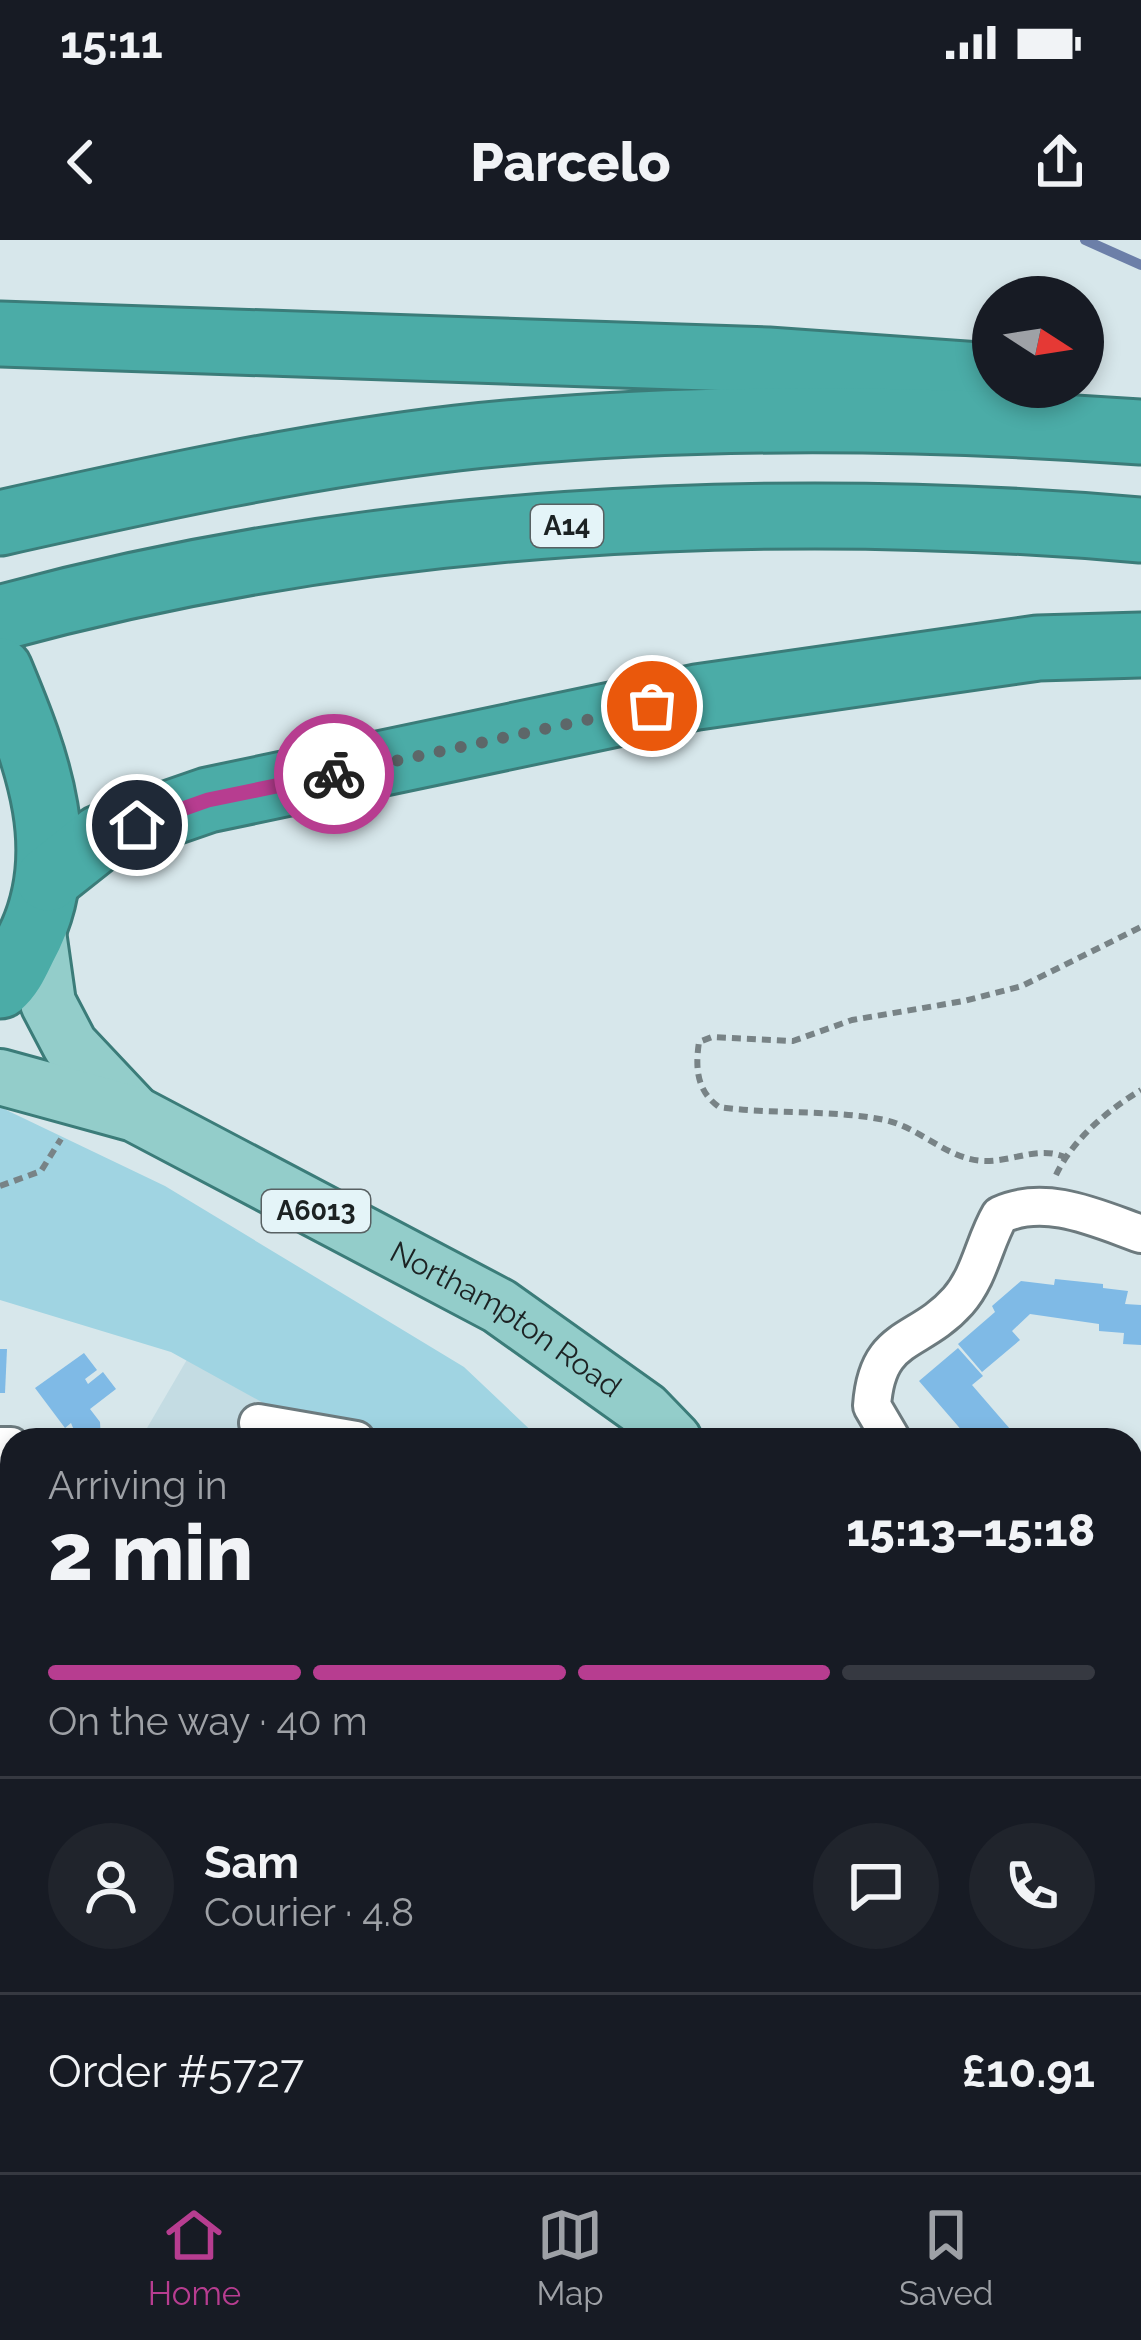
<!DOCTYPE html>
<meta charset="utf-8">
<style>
body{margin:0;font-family:Raleway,sans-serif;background:#20242c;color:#f1f3f6;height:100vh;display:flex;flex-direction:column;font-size:45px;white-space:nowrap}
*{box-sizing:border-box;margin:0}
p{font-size:39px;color:#9ea1a6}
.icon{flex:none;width:66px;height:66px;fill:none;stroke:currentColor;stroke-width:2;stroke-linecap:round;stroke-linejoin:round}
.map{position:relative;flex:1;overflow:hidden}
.panel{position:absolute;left:0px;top:1188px;width:1143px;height:744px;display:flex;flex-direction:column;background:#171b24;border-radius:36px 36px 0 0;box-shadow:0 6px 18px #0003}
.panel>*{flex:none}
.needle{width:78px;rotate:102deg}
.fabs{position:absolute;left:972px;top:36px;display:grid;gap:24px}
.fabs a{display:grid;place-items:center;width:132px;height:132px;border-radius:50%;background:#171b24;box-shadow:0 6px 18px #0003;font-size:60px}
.pin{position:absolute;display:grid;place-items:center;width:102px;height:102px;color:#fff;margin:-51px;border:6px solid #fff;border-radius:50%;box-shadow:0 3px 12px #0007}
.courier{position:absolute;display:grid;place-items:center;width:120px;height:120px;margin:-60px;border:9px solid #b73d90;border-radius:50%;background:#fff;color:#222;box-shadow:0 3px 15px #0007}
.overview em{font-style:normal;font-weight:800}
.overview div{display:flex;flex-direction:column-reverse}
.overview{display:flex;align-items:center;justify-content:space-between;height:204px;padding:0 48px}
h1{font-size:78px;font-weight:800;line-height:90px}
.bar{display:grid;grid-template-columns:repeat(4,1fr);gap:18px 12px;align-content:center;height:144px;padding:0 48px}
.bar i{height:15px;border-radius:9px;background:#363941}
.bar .current{background:#b73d90}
.bar p{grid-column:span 4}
.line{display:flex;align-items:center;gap:30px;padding:0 48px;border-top:3px solid #363941}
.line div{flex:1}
.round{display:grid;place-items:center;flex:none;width:126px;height:126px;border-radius:63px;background:#20242c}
.status{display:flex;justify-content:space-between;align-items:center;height:84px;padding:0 60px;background:#171b24;direction:ltr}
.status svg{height:33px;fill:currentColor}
header{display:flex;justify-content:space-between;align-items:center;height:156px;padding:0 48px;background:#171b24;font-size:54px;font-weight:800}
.tabs{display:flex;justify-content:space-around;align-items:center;height:168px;border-top:3px solid #363941;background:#171b24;font-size:33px;color:#9ea1a6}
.tabs a{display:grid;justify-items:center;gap:6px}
.tabs .current{color:#b73d90}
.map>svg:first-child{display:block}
</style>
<div class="status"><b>15:11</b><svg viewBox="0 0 49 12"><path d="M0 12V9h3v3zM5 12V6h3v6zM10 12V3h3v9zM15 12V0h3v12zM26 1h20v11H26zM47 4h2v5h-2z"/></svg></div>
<header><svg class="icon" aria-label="back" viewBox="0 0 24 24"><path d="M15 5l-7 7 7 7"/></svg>Parcelo<svg class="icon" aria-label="share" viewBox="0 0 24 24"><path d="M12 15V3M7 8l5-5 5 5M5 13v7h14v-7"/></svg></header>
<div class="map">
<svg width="1141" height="1932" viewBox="0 0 1141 1932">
<rect width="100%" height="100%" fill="#d7e7eb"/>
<path fill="#c4dce3" d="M192 1111 468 1200H140Z"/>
<g fill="#a0d4e2">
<path d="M0 867 165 946 464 1127 541 1200H441L414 1193 412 1200H376L276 1170 171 1112 0 1060Z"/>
<path d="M1131 1478 1141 1487V1585L1131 1583Z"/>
</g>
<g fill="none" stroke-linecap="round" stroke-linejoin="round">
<path stroke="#6c7fa8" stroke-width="10" d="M1085 0 1141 25"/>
</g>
<g fill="#7fbae6">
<path d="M1055 1039 1103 1044V1048L1128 1051 1125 1064 1141 1065V1105L1123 1104 1124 1093 1099 1091V1084L1030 1074 1012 1091 1020 1100 982 1132 958 1104 995 1072 992 1066 1021 1041 1054 1045Z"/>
<path d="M958 1108 983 1136 972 1145 1010 1189 997 1200H970L919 1141Z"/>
<path d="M0 1109H7L5 1153H0Z"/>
<path d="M84 1113 97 1130 85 1139 88 1144 103 1132 116 1149 90 1169 100 1182 101 1200H78L71 1183 65 1188 35 1148Z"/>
<path d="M187 1189 249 1192V1200H186Z"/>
<path d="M1131 1211 1141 1212V1259L1131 1258Z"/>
<path d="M1141 1708V1749L1131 1753V1712Z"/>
<rect x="0" y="1858" width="12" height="33"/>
<path d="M1141 1872V1910L1131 1911V1873Z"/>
<path d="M492 1920H539L537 1932 491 1925Z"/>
</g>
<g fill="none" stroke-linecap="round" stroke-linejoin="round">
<g stroke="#6c7a7e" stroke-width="42">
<g id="street">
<path d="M258 1183 356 1200"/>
<path d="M892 1200 872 1166C877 1092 918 1106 958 1061 980 1036 984 1002 1000 975 1046 954 1096 978 1141 994"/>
<path d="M0 1206H11"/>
<path d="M1131 1309 1141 1310"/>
<path d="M1131 1452 1141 1453"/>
<path d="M1131 1611 1141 1612"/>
<path d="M0 1614 12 1615"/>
<path d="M0 1809 12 1753"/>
<path d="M160 1932 163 1920"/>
<path d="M439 1932 441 1920"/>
<path d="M949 1932 958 1921 1021 1932"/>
</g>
</g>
<g stroke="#6c7a7e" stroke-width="54">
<path id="secondary" d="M0 1433H12"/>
</g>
<g stroke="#3b7c79" stroke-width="60">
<g id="primary">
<path d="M37 685 48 763 70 805 134 873"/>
<path id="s1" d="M0 837 135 874 499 1066 645 1170 674 1200"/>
<path d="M859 1932 864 1920"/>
</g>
</g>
<g stroke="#3b7c79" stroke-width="69">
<g id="highway">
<path d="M0 94 768 120 993 136"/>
<path d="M0 283C152 249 303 216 457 198 684 173 914 176 1141 192"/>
<path d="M0 378C364 278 766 258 1141 290"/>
<path d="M0 430C37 519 75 615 25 707 18 721 12 736 0 746"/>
<path d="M48 639 101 597 208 560 697 457 1038 408 1141 405"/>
</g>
</g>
<g stroke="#788386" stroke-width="6" stroke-dasharray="9 6" stroke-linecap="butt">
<path d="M1067 918C1040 905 1015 921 986 921 949 921 921 888 885 880 830 869 774 875 719 867 697 851 695 829 699 802L712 797 793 801 852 780 964 761 1022 746 1141 687"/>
<path d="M1056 935C1073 899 1108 870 1141 850"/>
<path d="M0 946 41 931 61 899"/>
<path d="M0 1350 12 1344"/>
<path d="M1131 1368 1141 1367"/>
<path d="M772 1932 773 1920"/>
</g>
<use href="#street" stroke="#fff" stroke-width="36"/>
<use href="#secondary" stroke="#c9e6e5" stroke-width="48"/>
<use href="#primary" stroke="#93cdca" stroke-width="54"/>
<use href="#highway" stroke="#4baca7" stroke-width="63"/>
</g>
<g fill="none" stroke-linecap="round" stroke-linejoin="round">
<path stroke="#5d6769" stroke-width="12" stroke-dasharray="0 21.6" d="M334 534 652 466"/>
<path stroke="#b73d90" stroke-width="15" d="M137 585 208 560 334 534"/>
</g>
<g text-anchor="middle" stroke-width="9" stroke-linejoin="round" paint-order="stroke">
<g fill="#e4f4f8" stroke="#586163" stroke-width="3">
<rect x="531" y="265" width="72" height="42" rx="9"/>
<rect x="262" y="950" width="108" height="42" rx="9"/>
</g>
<g font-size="27" font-weight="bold" fill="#1c2223">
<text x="567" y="295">A14</text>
<text x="316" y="980">A6013</text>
</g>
<g font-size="30" fill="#1c2223" stroke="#e4f4f8">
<text dy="10" stroke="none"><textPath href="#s1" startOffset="564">Northampton Road</textPath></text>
</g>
</g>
</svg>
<div class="fabs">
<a><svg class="needle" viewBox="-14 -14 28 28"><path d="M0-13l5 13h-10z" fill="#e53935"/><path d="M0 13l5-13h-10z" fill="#9ea1a6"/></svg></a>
</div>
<div class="pin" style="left:652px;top:466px;background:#ea580c"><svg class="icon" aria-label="bag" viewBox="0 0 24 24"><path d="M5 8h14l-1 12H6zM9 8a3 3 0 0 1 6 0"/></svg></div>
<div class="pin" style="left:137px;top:585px;background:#1f2937"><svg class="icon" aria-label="home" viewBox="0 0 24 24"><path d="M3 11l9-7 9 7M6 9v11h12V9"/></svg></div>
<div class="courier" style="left:334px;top:534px"><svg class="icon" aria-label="bike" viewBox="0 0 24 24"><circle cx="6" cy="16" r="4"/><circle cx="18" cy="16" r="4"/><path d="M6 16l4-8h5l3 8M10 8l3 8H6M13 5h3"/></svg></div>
<section class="panel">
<div class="overview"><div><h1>2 min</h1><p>Arriving in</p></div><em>15:13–15:18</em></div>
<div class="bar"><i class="current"></i><i class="current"></i><i class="current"></i><i></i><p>On the way · 40 m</p></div>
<div class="line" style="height:216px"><a class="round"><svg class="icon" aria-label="person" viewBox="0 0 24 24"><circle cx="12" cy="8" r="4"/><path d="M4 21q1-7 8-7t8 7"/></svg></a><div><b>Sam</b><p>Courier · 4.8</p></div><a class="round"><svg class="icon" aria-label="chat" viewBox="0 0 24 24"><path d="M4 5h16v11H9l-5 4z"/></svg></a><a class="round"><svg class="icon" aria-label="phone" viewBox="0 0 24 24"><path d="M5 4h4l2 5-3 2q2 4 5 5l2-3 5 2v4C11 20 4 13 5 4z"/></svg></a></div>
<div class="line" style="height:156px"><div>Order #5727</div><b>£10.91</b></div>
</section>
</div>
<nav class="tabs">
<a class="current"><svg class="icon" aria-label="home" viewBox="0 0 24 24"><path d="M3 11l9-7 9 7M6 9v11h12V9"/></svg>Home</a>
<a><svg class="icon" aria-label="map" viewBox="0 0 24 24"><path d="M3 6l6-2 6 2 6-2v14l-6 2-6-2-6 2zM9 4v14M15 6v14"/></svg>Map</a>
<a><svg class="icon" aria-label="saved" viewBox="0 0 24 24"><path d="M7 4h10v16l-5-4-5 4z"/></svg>Saved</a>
</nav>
